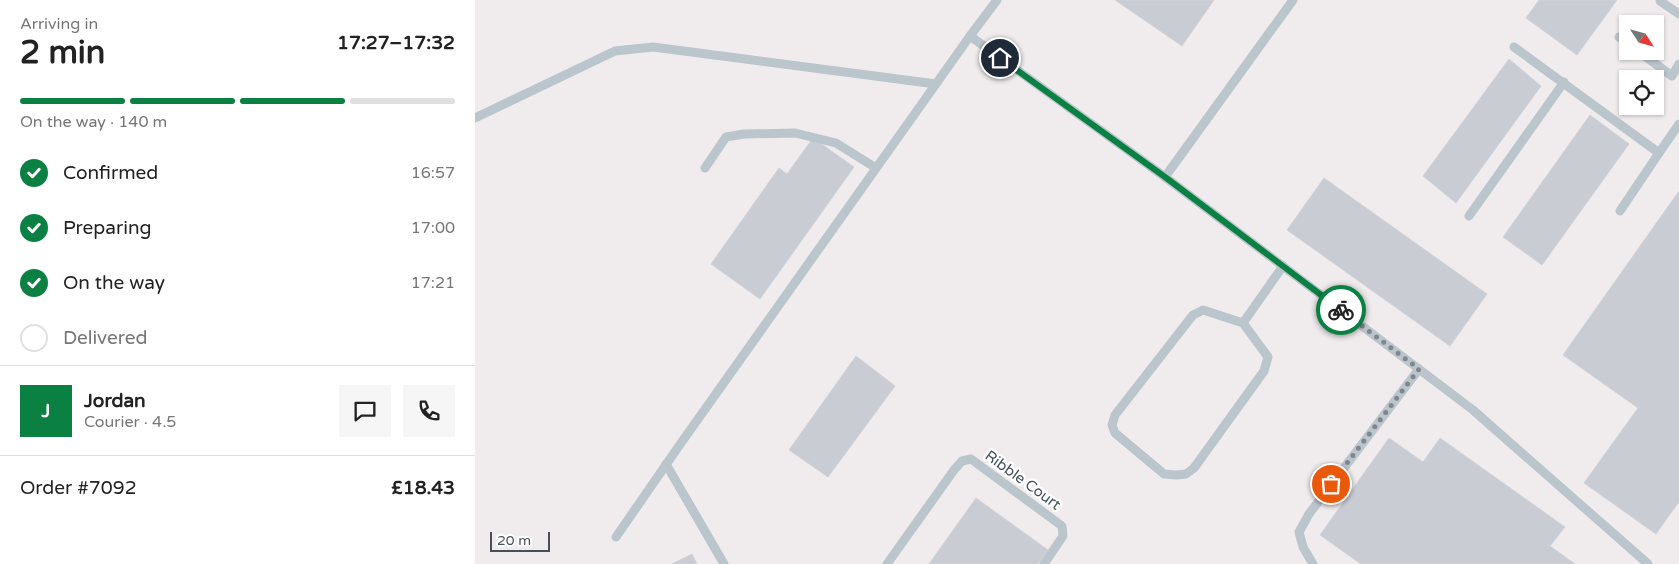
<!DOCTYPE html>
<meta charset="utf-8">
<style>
body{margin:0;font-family:"Varela Round",sans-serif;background:#f6f6f6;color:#222;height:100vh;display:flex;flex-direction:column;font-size:19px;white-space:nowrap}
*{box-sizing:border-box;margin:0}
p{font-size:16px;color:#767676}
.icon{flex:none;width:28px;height:28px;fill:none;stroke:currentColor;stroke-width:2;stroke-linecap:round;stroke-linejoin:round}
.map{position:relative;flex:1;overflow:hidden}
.panel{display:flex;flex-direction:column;background:#fff;width:475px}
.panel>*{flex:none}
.needle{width:32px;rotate:126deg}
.buttons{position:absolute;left:1144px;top:15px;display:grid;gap:10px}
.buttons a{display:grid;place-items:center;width:45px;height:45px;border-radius:0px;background:#fff;box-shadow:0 1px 4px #0004;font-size:25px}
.scale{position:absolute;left:15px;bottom:12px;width:60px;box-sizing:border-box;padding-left:5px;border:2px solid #45515a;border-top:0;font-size:14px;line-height:18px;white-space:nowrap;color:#45515a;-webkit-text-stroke:4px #fff;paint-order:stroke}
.pin{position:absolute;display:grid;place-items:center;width:42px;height:42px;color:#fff;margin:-21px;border:2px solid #fff;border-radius:50%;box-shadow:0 1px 5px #0007}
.courier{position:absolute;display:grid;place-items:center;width:50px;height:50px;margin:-25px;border:4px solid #0b8043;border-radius:50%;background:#fff;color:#222;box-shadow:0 1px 6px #0007}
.summary em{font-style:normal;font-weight:800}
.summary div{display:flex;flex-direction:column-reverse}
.summary{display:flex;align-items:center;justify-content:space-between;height:85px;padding:0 20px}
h1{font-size:32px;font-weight:800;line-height:38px}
.bar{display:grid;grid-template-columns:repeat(4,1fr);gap:8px 5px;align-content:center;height:60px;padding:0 20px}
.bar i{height:6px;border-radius:4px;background:#e0e0e0}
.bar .selected{background:#0b8043}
.bar p{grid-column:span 4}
.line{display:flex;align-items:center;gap:12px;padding:0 20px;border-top:1px solid #e0e0e0}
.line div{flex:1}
.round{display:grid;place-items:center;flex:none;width:52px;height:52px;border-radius:0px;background:#f6f6f6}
ol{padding:0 20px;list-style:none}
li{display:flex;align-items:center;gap:15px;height:55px}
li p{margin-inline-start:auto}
li .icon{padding:5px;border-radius:50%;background:#0b8043;color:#fff;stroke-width:4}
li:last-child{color:#767676}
li i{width:28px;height:28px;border:2px solid #e0e0e0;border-radius:50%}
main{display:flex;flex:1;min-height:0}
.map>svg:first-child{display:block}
</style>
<main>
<section class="panel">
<div class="summary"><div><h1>2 min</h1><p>Arriving in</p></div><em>17:27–17:32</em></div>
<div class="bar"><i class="selected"></i><i class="selected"></i><i class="selected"></i><i></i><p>On the way · 140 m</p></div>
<ol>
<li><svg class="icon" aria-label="check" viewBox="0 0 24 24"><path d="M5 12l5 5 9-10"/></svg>Confirmed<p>16:57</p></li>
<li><svg class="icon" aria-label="check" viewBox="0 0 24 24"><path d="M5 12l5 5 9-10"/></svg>Preparing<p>17:00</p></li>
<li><svg class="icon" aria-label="check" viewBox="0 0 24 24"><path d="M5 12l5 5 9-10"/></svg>On the way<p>17:21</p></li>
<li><i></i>Delivered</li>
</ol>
<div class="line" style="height:90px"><b class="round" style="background:#0b8043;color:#fff">J</b><div><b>Jordan</b><p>Courier · 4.5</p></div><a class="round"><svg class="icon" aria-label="chat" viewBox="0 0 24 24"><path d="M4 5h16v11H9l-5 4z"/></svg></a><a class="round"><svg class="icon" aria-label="phone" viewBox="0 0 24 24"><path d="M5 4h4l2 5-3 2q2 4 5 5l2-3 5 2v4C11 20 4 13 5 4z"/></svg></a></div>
<div class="line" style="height:65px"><div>Order #7092</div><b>£18.43</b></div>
</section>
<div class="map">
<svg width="1204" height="564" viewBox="0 0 1204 564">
<rect width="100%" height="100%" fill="#f0eced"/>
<g fill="#c9ccd2" stroke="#d0d3d9">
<path d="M640 0H739L707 46Z"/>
<path d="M1064 0H1142L1102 55 1051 18Z"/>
<path d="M1034 59 1066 86 981 203 948 176Z"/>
<path d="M1115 115 1154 144 1067 265 1028 237Z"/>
<path d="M338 138 379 167 285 299 236 264 304 168 312 174Z"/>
<path d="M849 178 1012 294 975 346 812 230Z"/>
<path d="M1204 191V504L1203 503 1181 534 1109 483 1163 408 1088 355Z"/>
<path d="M381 356 420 386 353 477 314 450Z"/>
<path d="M914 438 948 462 965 438 1090 527 1075 546 1100 564H886L845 535Z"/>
<path d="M501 498 573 550 563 564H454Z"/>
<path d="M217 554 222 564H197Z"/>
</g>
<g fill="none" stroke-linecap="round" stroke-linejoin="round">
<g stroke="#bbc5cc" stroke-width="9">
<path d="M522 0 495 36 690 177 998 410 1173 564"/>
<path d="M1186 0 1185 1 1204 14"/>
<path d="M1144 37 1152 43"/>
<path d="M1039 47 1184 153 1204 124"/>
<path d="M1163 51 1197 76 1204 64"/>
<path d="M0 118 140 51 178 47 461 84"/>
<path d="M230 168 251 137 269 134 320 133 361 143 401 168"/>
<path d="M690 177 818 0"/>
<path d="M1145 211 1184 153"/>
<path d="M994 216 1089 82"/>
<path d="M768 323 728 310 718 315 640 415 637 425 640 433 689 474 701 475 711 474 719 468 789 371 793 357 768 323 808 266"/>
<path d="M191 464 249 564"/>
<path d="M141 537 206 443 495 36"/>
<path d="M412 564 479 470 487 461 496 459 587 526 588 536 569 564"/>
<path d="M838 564 828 547 824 532 834 514 944 369"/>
</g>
</g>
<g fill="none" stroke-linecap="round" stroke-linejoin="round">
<path stroke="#81878d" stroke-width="5" stroke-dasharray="0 9" d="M856 484 944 369 866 310"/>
<path stroke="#0b8043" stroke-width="6" d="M525 58 690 177 866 310"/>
</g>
<g text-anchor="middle" stroke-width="5" stroke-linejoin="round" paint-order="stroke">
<g font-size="15" fill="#45515a" stroke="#fff">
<text transform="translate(548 480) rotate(36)" y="5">Ribble Court</text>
</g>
</g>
</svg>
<div class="buttons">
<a><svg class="needle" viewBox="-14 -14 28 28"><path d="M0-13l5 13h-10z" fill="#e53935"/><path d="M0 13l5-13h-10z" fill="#767676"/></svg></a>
<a><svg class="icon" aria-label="locate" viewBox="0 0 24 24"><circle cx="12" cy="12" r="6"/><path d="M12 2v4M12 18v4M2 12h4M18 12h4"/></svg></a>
</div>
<div class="scale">20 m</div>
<div class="pin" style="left:856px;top:484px;background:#ea580c"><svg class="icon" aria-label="bag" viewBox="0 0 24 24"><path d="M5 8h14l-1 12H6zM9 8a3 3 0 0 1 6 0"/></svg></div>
<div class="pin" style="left:525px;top:58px;background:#1f2937"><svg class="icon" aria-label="home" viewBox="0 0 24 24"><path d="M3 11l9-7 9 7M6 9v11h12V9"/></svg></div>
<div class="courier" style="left:866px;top:310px"><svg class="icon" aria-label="bike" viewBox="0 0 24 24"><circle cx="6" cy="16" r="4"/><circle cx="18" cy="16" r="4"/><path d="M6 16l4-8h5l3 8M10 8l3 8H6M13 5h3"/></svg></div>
</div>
</main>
